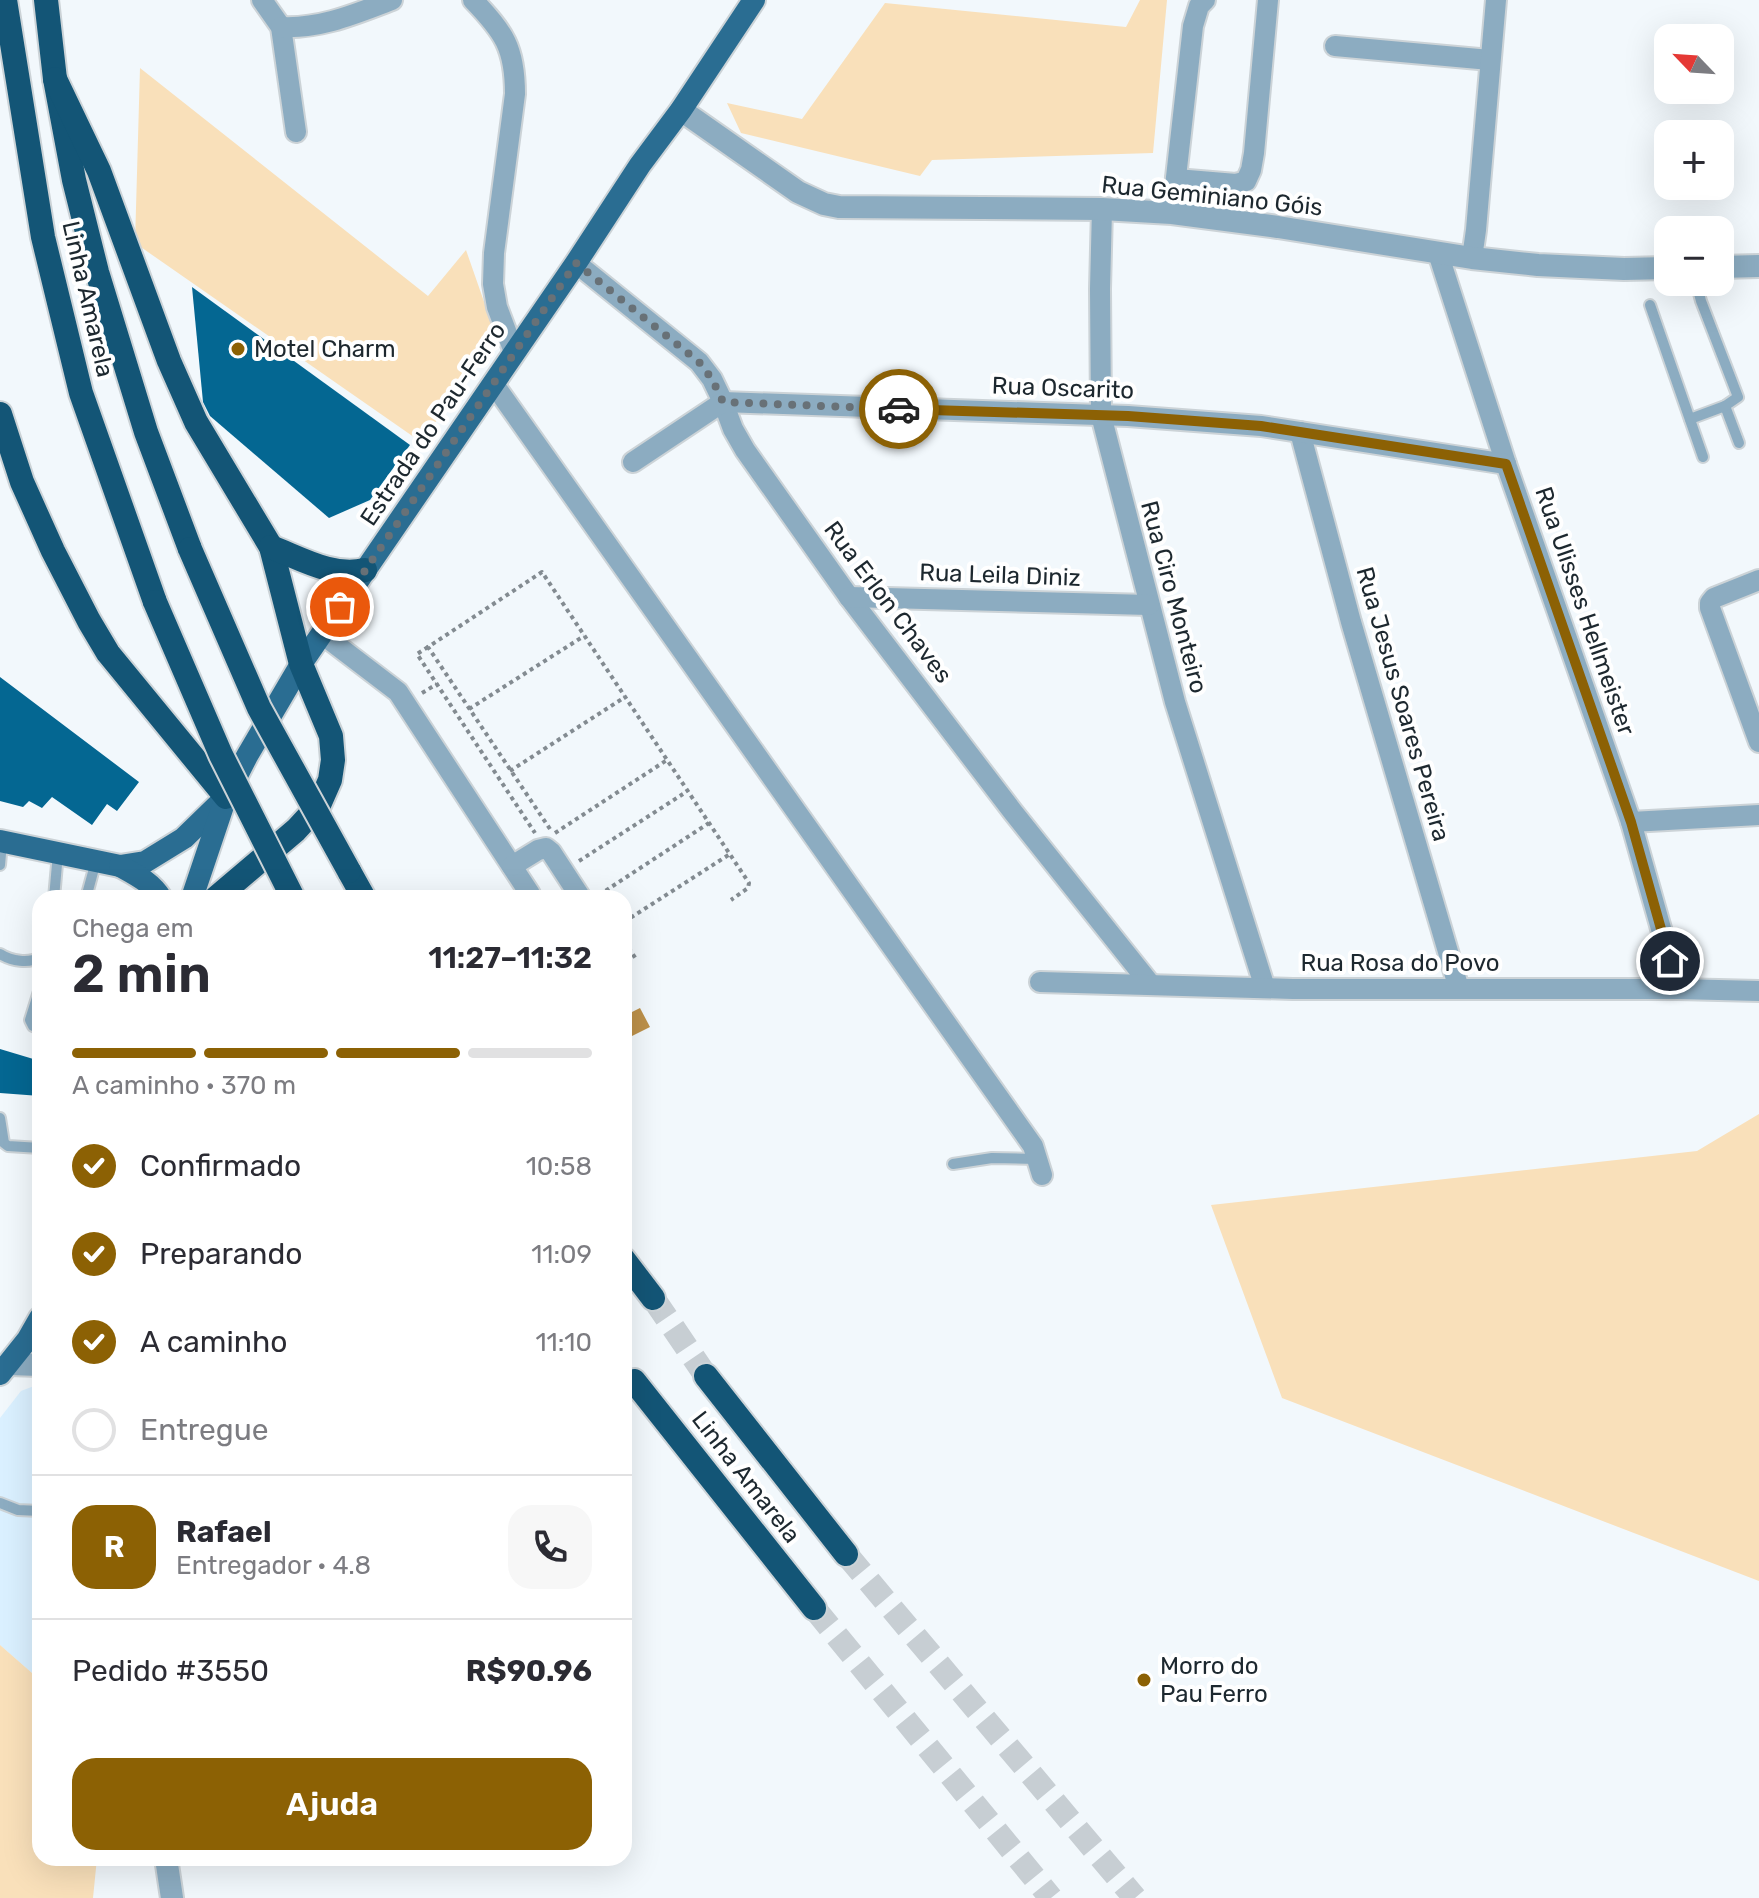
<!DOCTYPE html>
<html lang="pt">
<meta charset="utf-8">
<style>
body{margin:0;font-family:Rubik,sans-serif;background:#f7f7f7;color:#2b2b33;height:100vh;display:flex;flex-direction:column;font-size:30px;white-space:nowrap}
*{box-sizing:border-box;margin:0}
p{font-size:26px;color:#7c7c81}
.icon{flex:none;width:44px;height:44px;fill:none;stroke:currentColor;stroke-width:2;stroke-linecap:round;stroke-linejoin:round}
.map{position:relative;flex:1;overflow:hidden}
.details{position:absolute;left:32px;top:890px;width:600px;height:976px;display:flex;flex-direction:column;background:#fff;border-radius:24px;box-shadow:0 8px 32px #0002}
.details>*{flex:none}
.needle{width:52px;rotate:295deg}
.tools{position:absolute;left:1654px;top:24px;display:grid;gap:16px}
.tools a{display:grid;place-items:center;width:80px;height:80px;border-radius:16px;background:#fff;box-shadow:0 8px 32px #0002;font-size:40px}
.pin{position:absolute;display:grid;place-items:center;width:68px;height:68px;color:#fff;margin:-34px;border:4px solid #fff;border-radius:50%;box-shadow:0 2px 8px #0007}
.courier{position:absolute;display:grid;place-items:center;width:80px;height:80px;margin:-40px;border:6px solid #8c6104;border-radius:50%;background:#fff;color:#222;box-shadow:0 2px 10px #0007}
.summary em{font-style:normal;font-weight:600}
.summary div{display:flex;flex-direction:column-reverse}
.summary{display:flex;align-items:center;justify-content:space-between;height:136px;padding:0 40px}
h1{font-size:52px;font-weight:600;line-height:60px}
.bar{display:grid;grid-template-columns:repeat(4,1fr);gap:12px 8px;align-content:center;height:96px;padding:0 40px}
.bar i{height:10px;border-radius:6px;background:#e1e1e2}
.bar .active{background:#8c6104}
.bar p{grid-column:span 4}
.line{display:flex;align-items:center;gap:20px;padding:0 40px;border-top:2px solid #e1e1e2}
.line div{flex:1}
.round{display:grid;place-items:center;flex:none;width:84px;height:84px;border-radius:24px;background:#f7f7f7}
ol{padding:0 40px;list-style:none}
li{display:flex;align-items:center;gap:24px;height:88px}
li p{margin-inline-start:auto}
li .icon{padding:8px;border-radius:50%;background:#8c6104;color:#fff;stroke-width:4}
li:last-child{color:#7c7c81}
li i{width:44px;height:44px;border:4px solid #e1e1e2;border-radius:50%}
.action{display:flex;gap:16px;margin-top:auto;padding:16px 40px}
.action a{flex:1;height:92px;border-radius:24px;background:#8c6104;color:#fff;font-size:32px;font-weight:600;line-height:92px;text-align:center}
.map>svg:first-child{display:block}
</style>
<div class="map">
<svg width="1759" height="1898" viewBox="0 0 1759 1898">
<rect width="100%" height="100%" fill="#f2f8fc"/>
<path fill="#daf0ff" d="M34 1386 40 1389V1680L0 1645V1418L21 1391Z"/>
<g fill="#f9e0ba">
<path d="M1140 0H1167L1153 153 932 160 920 176 741 133 727 103 802 119 885 3 1126 27Z"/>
<path d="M140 68 428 296 466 250 497 339 421 442 135 243Z"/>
<path d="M1759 1114V1581L1282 1398 1211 1205 1697 1151Z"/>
<path d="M0 1645 40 1680V1858H97L93 1898H0Z"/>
</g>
<path fill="#bd914a" d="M640 1008 650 1027 624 1040V1016Z"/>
<g fill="#046792">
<path d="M192 287 410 445 370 500 329 518 210 416 203 402Z"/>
<path d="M0 677 139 782 117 811 107 804 92 825 52 797 42 808 29 801 23 807 0 801Z"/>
<path d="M0 1049 40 1061V1096L0 1093Z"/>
</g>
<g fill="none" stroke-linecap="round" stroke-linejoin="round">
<g stroke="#c7ced3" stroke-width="24" stroke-dasharray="24 12" stroke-linecap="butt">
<path d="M653 1298 706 1376"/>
<path d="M846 1554 1135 1898"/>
<path d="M814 1608 1051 1898"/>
</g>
<g stroke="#ccd3d7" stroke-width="14">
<g id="service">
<path d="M1650 305 1703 457"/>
<path d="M1725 406 1739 443"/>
<path d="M1690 419 1725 406 1738 397 1701 301 1696 282"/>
<path d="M0 865 2 842"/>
<path d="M54 898 58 853"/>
<path d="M86 898 96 861"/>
<path d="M0 954C11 961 29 964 40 957"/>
<path d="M40 988 30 1020 33 1026 40 1029"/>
<path d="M0 1118 4 1143 8 1146 40 1148"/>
<path d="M953 1164 992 1158 1037 1159"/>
<path d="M0 1503 18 1510 40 1511"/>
</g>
</g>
<g stroke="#ccd3d7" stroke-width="24">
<g id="minor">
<path d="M262 0 281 27 296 132"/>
<path d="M473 0C504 32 515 48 515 94L494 253 493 284 497 307 514 352"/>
<path d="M281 27C321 29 355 14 392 0"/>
<path d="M1335 46 1490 60"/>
<path d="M1176 179 1236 184 1246 181 1251 170 1254 153 1268 0"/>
<path d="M1102 209 1100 289 1101 415 1175 702 1265 988"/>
<path d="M1172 213 1193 26 1199 6 1205 0"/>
<path d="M1438 253 1506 464 1631 822 1678 989"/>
<path d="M1472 258 1476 230 1496 0"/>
<path d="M576 263 699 362 712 379 723 402 733 429 745 450 849 597 1013 812 1151 985"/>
<path d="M493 383 1033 1146 1042 1175"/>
<path d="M1300 432 1351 622 1459 989"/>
<path d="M633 462 723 402 1128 416 1261 426 1506 464"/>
<path d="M1759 580 1714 598 1710 603V608L1759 742"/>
<path d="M849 597 1149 605"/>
<path d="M322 634 398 692 530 894"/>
<path d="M1631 822 1759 815"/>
<path d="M512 866 538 850 546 848 551 852 581 898"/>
<path d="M1040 982 1293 989H1678L1759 991"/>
</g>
</g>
<g stroke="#ccd3d7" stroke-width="26">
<g id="tertiary">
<path d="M681 110 798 192 824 204 839 207 1102 209 1172 213 1278 227 1472 258 1538 265 1624 269 1668 268"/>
<path d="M1720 267 1759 266"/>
<path d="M9 1364 40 1365"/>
<path d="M166 1858 172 1898"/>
</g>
</g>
<g stroke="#ccd3d7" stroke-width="26">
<g id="primary">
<path d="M0 841 120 866 145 862 184 838 222 801"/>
<path d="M120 866C136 875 151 882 161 898"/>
<path d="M192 898 226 797 247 756 301 664 576 263 640 165 681 110 754 0"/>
<path d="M0 1374 28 1339 40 1318"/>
</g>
</g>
<g stroke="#ccd3d7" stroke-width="28">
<g id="motorway">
<path d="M5 0 43 237 81 393 155 602"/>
<path d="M46 0 55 79 74 180 97 272 146 432 190 549"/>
<path d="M55 79 99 171 169 361 196 422 271 547 301 664 331 736 333 760 330 780 319 805 296 830 216 898"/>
<path d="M0 414 22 482 53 551 89 621 108 653 226 797"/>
<path d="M271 547C300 558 333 578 365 570"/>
<path d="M349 871 364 898"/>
<path d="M624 1260 653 1298"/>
<path d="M706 1376 846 1554"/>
<path d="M634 1381 814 1608"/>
</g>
</g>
<g stroke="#838b91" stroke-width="4" stroke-dasharray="4 4" stroke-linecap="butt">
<path d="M428 647 417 654 535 833"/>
<path d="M422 693 437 684"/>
<path d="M469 709 584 636"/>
<path d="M510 771 625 697"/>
<path d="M550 829 428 647 542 572 749 883 748 888 731 900"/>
<path d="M555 833 667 760"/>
<path d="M579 861 683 794"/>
<path d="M599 895 709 823"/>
<path d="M624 922 730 854"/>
<path d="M624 941 636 959"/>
</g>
<use href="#service" stroke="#8cacc1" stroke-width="10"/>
<use href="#minor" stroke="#8cacc1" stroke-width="20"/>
<use href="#tertiary" stroke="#8cacc1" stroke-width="22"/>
<use href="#primary" stroke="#2a6d92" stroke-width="22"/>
<use href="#motorway" stroke="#135576" stroke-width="24"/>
<g stroke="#ccd3d7" stroke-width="28" stroke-linecap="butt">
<g id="motorway-bridge">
<path d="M190 549 259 708 349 871"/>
<path d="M155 602 221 755 293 898"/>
</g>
</g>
<use href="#motorway-bridge" stroke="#135576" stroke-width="24"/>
</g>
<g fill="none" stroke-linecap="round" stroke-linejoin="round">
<path stroke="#687177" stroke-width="8" stroke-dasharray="0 14.4" d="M340 607 576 263 699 362 712 379 723 402 899 409"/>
<path stroke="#8c6104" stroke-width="10" d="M899 409 1128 416 1261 426 1506 464 1631 822 1670 961"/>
</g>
<g fill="#8c6104" stroke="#fff" stroke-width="3">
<circle cx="238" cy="349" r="8"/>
<circle cx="1144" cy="1680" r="8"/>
</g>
<g text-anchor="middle" stroke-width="8" stroke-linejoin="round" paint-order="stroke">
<g font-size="24" fill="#1d282f" stroke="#fff">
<text transform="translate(1212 196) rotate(6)" y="8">Rua Geminiano Góis</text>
<text transform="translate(88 299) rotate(77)" y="8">Linha Amarela</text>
<text transform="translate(1063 388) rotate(2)" y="8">Rua Oscarito</text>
<text transform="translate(433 424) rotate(-56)" y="8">Estrada do Pau-Ferro</text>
<text transform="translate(1000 575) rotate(2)" y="8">Rua Leila Diniz</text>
<text transform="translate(1174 597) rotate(75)" y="8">Rua Ciro Monteiro</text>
<text transform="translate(888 602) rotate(53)" y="8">Rua Erlon Chaves</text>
<text transform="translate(1585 611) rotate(71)" y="8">Rua Ulisses Hellmeister</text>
<text transform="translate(1403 704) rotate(74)" y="8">Rua Jesus Soares Pereira</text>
<text x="1400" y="971">Rua Rosa do Povo</text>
<text transform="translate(746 1477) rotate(52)" y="8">Linha Amarela</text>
</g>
<g font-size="24" fill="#1d282f" stroke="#fff" text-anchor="start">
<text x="254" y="357">Motel Charm</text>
<text x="1160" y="1674">Morro do<tspan x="1160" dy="28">Pau Ferro</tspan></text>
</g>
</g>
</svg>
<div class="tools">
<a><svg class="needle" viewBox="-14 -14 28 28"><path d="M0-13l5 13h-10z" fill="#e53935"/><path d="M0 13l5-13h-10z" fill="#7c7c81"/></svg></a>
<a>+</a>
<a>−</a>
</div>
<div class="pin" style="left:340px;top:607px;background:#ea580c"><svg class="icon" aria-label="bag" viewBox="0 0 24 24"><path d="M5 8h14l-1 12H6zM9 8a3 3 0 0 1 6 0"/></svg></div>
<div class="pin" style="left:1670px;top:961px;background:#1f2937"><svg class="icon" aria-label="home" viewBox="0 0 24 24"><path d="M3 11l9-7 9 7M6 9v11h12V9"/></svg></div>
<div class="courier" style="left:899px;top:409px"><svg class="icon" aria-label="car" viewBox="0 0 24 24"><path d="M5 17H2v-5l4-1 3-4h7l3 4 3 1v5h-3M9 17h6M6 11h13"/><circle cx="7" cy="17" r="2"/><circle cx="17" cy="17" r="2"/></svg></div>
<section class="details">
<div class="summary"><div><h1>2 min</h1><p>Chega em</p></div><em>11:27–11:32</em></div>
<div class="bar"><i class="active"></i><i class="active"></i><i class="active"></i><i></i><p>A caminho · 370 m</p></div>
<ol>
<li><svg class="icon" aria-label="check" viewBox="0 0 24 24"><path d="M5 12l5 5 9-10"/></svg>Confirmado<p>10:58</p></li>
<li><svg class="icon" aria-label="check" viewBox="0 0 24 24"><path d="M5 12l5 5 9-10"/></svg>Preparando<p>11:09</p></li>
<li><svg class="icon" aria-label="check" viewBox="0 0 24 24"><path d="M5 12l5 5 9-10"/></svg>A caminho<p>11:10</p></li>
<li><i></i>Entregue</li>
</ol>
<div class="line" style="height:144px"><b class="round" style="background:#8c6104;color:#fff">R</b><div><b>Rafael</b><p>Entregador · 4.8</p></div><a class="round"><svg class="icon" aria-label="phone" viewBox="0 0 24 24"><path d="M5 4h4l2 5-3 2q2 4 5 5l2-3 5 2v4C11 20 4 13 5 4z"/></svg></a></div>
<div class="line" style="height:104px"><div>Pedido #3550</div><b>R$90.96</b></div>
<div class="action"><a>Ajuda</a></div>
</section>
</div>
